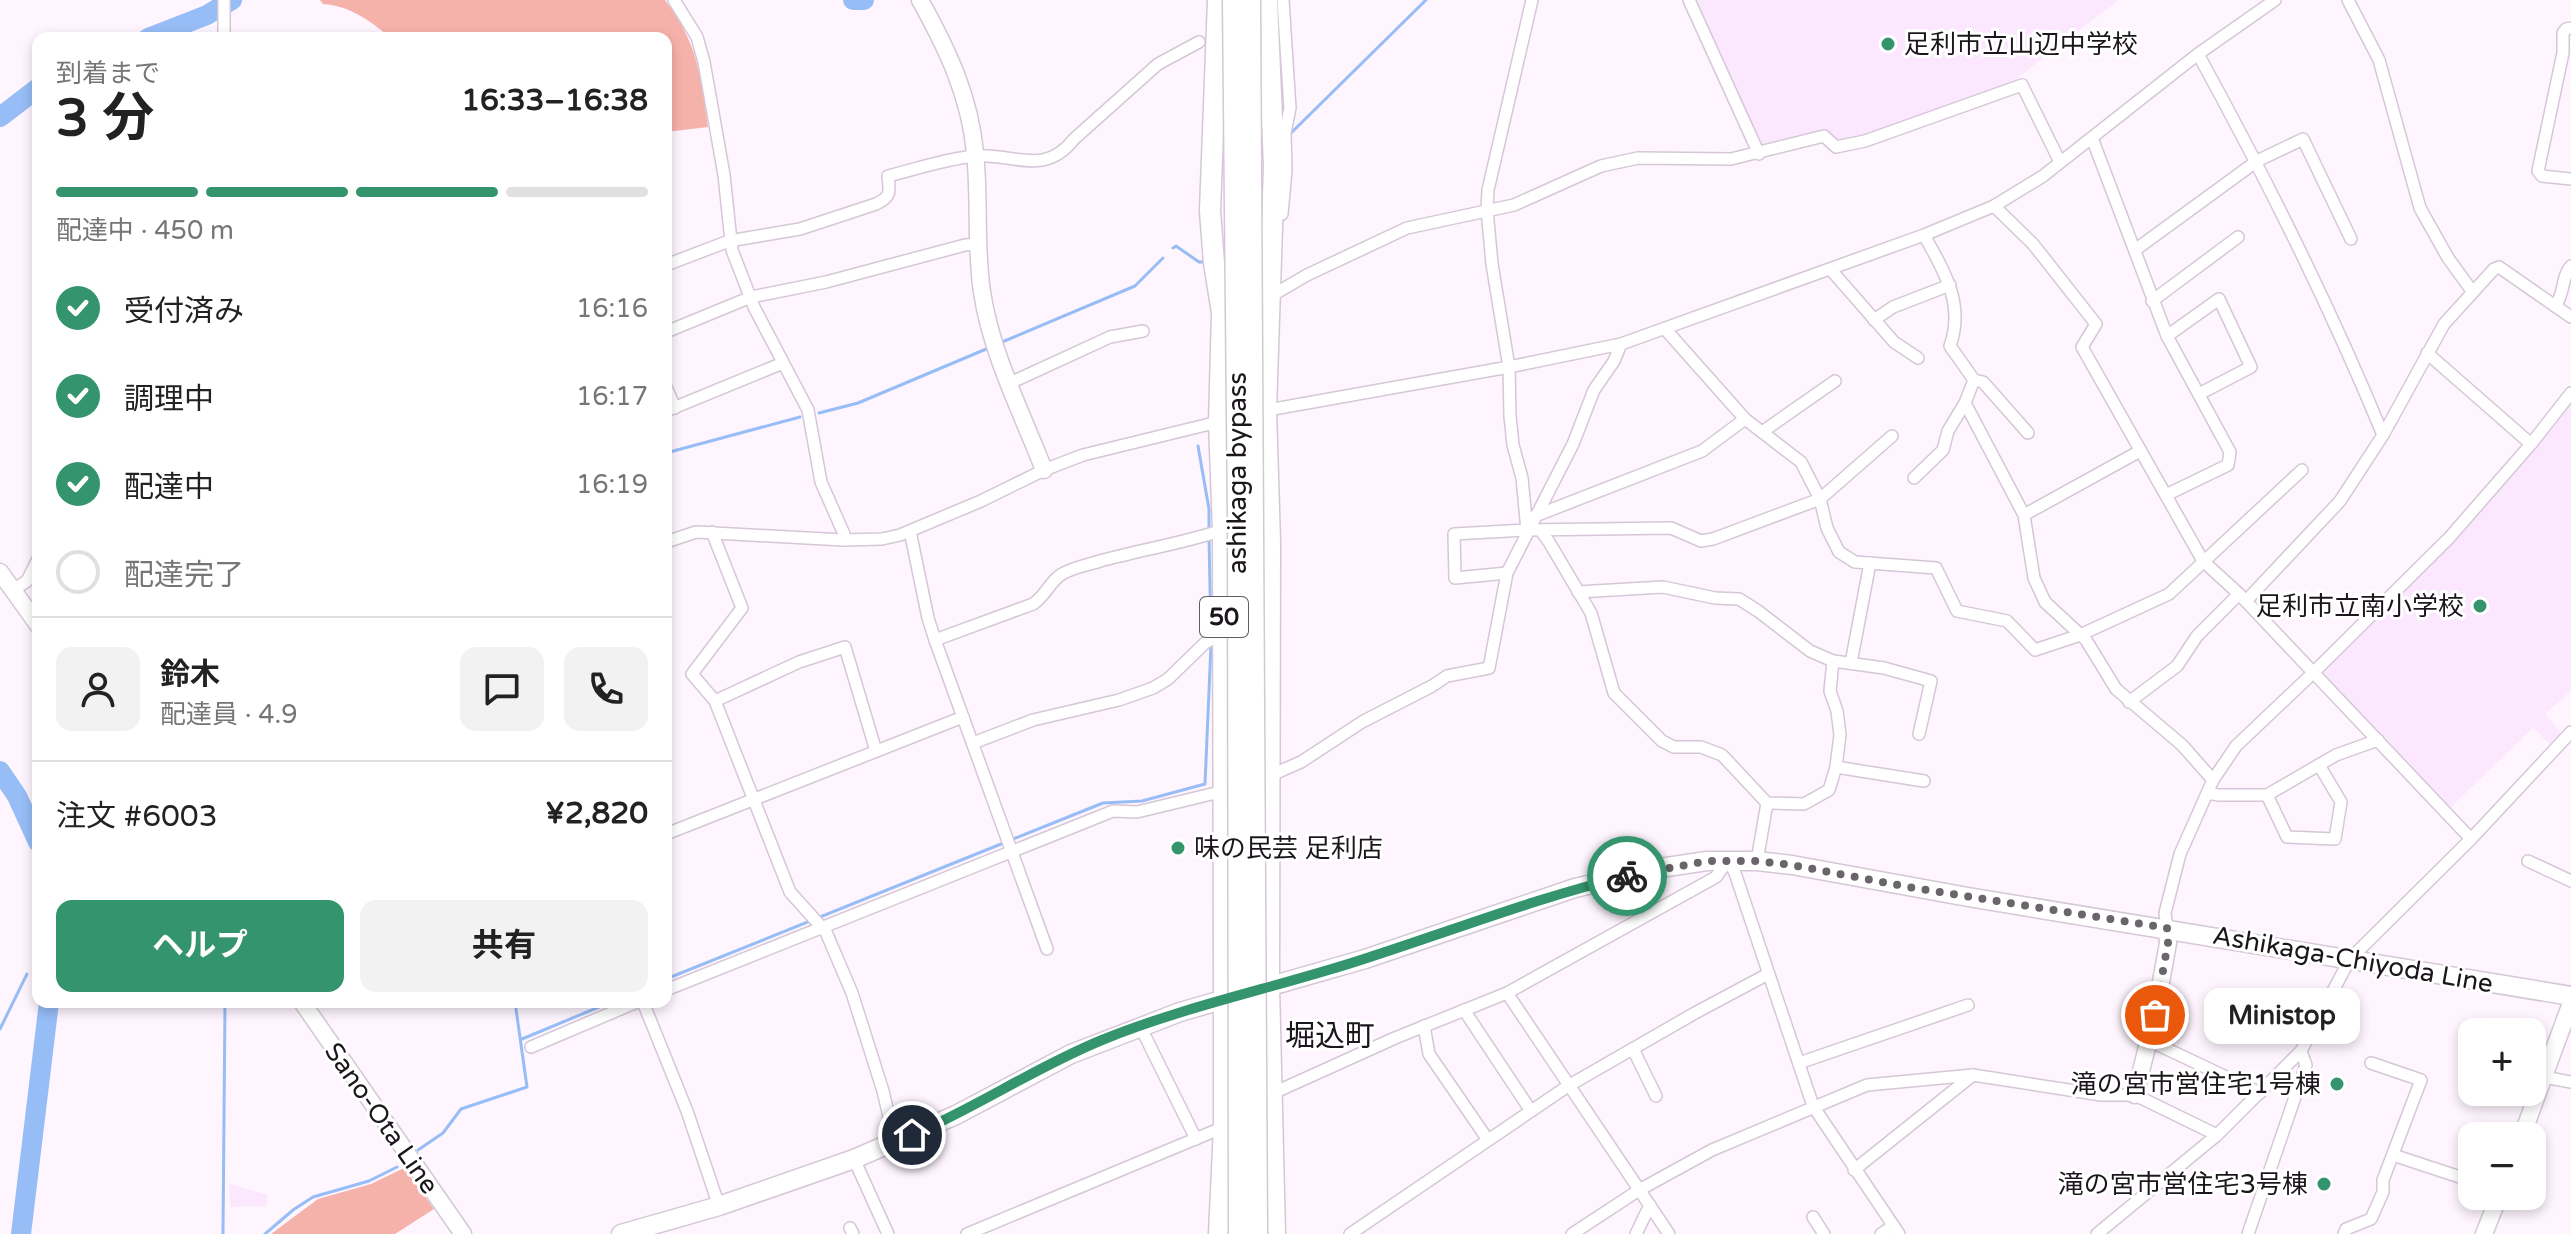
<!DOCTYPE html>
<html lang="ja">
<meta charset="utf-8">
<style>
body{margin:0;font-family:"Varela Round","Noto Sans JP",sans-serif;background:#f2f2f2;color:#222;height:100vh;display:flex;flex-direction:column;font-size:30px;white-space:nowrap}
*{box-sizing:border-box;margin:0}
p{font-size:26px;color:#767676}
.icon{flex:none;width:44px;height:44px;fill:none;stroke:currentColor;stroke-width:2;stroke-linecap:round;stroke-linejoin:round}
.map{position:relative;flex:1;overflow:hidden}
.side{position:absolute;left:32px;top:32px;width:640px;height:976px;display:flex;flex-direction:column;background:#fff;border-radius:16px;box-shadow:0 4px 12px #0003}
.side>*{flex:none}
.controls{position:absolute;left:2458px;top:1018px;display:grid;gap:16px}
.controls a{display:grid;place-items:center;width:88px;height:88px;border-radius:16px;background:#fff;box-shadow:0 4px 12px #0003;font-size:40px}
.pin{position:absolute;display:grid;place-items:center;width:68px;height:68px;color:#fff;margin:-34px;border:4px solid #fff;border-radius:50%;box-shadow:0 2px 8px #0007}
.courier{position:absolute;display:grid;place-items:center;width:80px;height:80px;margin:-40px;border:6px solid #34946d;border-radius:50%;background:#fff;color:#222;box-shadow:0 2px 10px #0007}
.bubble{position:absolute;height:56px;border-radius:16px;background:#fff;box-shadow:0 4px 12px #0003;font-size:26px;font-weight:700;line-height:56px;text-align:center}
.overview em{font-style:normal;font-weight:700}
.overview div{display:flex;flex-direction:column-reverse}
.overview{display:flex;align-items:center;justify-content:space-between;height:136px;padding:0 24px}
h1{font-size:52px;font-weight:700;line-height:60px}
.bar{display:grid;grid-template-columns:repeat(4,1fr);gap:12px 8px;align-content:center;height:96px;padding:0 24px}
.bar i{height:10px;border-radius:6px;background:#e0e0e0}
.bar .selected{background:#34946d}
.bar p{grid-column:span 4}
.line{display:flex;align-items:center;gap:20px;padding:0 24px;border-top:2px solid #e0e0e0}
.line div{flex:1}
.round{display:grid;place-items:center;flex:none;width:84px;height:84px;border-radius:16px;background:#f2f2f2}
ol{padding:0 24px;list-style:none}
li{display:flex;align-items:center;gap:24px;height:88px}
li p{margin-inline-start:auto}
li .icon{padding:8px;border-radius:50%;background:#34946d;color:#fff;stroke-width:4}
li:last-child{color:#767676}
li i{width:44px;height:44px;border:4px solid #e0e0e0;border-radius:50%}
.cta{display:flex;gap:16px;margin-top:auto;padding:16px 24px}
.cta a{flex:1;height:92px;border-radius:16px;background:#34946d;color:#fff;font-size:32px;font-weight:700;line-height:92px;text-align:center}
.cta a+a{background:#f2f2f2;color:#222}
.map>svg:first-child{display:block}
</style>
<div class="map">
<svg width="2571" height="1234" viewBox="0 0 2571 1234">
<rect width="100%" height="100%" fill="#fef5ff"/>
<g fill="#fbe8fe">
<path d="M1694 0H2119L2004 88 1857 139 1837 143 1825 131 1765 146 1762 144Z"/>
<path d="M2571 403V691L2545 714 2561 733 2550 744 2533 728 2449 809 2323 673 2456 539 2535 449Z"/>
<path d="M229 1184 268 1195 266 1206 230 1207Z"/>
</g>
<g fill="#f5b2aa">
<path d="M320 0H665C697 42 701 75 708 127L666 132V38H391C370 21 351 6 323 4Z"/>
<path d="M404 1168 434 1209 395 1234H271L318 1199 371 1184Z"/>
</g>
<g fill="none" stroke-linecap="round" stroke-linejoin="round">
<g stroke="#97bdf6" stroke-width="3">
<path d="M1289 135 1426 0"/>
<path d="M1173 248 1176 246 1199 262H1208"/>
<path d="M1002 342 1135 286 1163 258"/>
<path d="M819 413 858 403 991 347"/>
<path d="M1198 446 1209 509V530"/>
<path d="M666 453 800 417"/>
<path d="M1209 537 1211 638"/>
<path d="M1013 839 1103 803 1142 801 1205 784 1211 645"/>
<path d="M666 979 1006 842"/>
<path d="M0 1029 27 974"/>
<path d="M522 1039 611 1002"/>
<path d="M418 1150 443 1133 461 1109 527 1087 515 1002"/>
<path d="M223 1234 225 1002"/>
<path d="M265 1234 293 1210 313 1197 369 1181 397 1167"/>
</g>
<g stroke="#97bdf6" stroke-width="20">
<path d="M853 0H864"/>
<path d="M148 38 207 15 232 0"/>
<path d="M0 117 38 88"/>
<path d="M0 771 17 796 38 842"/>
<path d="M21 1234 49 1002"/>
</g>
<g stroke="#d5c7d7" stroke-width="14">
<g id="street">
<path d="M224 0V38"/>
<path d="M674 0 697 37 704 62 724 175 732 250 754 307 808 410 821 482 844 534 843 540"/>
<path d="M1532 0 1488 190 1487 210 1492 264 1509 367 1510 416 1513 445 1522 478 1527 530 1671 528 1701 541 1713 539 1820 499 1892 436"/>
<path d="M1689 0 1759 154"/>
<path d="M2348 0 2379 60 2420 208 2448 258 2472 291"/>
<path d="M2571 28 2566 29 2563 33V53L2538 171 2542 176 2571 179"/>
<path d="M2198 54C2266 178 2329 304 2383 435"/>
<path d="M2092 138 2167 336 2230 452 2228 465 2166 495"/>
<path d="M1994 206 2033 244 2096 324 2082 347 2203 561 2239 594 2471 839"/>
<path d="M1282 214 1286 170 1285 133 1290 108 1283 0"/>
<path d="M1924 235C1944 271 1965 304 1950 346L1974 380 1965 403 2024 515 2034 578 2045 602 2086 640 2116 689 2182 745 2213 780"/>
<path d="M2135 250 2257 161 2303 139 2351 239"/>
<path d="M666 265 729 241 800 229 876 204C891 197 890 192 888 176 916 169 945 159 974 156 1012 152 1044 178 1074 139L1158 64 1199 42"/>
<path d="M1831 270 1894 342 1918 358"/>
<path d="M1271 296 1307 275 1407 228 1514 205 1601 166 1638 158 1731 159 1824 136 1836 147 1865 141 2022 85 2060 162"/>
<path d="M2152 301 2238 237"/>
<path d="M2555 306C2565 294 2561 277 2571 266"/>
<path d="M1874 320 1893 307 1950 285"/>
<path d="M1666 330 1745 419 1801 462 1820 499 1827 528 1839 552 1855 562 1936 568 1957 611 2007 621 2035 650 2080 635 2169 594 2302 470"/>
<path d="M666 332 751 297 826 282 965 245 979 244"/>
<path d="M2167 336 2219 299 2251 367 2199 394"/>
<path d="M2427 353 2531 444"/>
<path d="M1974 380 1983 382 2028 433"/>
<path d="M1010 383 1110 337 1143 331"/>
<path d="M666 387 675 408"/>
<path d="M666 411 783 363"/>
<path d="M1262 411 1509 367 1621 344 1924 235 1994 206 2043 176 2198 54 2275 0"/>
<path d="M1762 432 1835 381"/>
<path d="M1914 478 1943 450 1948 431 1965 403"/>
<path d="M2024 515 2140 451"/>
<path d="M1535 516 1702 451 1745 419"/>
<path d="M910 531 928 618 935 640 1047 949"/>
<path d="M1541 531 1549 542 1591 613 1614 693 1662 741 1674 747H1701L1722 755 1767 803 1804 804 1829 790 1836 767 1840 735 1837 711 1830 691 1833 661"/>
<path d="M712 532 742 608 692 674 715 701 790 892 826 932 852 993 883 1091 895 1142"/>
<path d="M666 542 696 532 843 540 882 539 900 535 981 501 1044 470 1083 455 1222 421"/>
<path d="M1507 573 1455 578 1454 534 1527 530"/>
<path d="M13 590 27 581 38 559"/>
<path d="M1578 592 1663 587 1715 598 1739 599 1758 611 1810 651 1833 661 1884 668 1931 681 1919 734"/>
<path d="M2246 601 2340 501 2383 435 2444 324 2494 269 2499 267 2571 317"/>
<path d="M935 640 1033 604C1044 597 1049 584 1059 576 1069 568 1088 565 1100 561 1141 550 1183 543 1223 530"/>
<path d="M1851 663 1870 563"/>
<path d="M715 701 799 662 845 647 876 751"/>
<path d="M2129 702 2177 666 2197 636 2239 594"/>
<path d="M973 743 1033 720 1119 700 1153 688 1168 679 1205 643 1224 633"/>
<path d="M1836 767 1924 781"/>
<path d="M1269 776 1301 762 1362 722 1432 686 1447 676 1489 668 1507 573 1573 444 1594 390 1614 361 1621 344"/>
<path d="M2208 793 2218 795H2267L2336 755 2378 740"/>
<path d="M2267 795 2287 837 2335 839 2341 802 2319 765"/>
<path d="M666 834 963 717"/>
<path d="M1757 861 1767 803"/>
<path d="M2528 861 2571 881"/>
<path d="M2167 928 2165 913 2180 854 2213 780 2236 746 2314 672 2449 538 2531 444 2571 393"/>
<path d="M666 990 1113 811 1137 812 1224 791"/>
<path d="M1507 993 1669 1234"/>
<path d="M643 1002 687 1111 719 1206"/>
<path d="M1464 1010 1531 1111"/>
<path d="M1140 1026 1196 1139"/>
<path d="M1424 1026 1429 1054 1488 1140"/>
<path d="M2150 1041 2260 1093"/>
<path d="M531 1047 637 1002"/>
<path d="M1633 1049 1656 1096"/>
<path d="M1799 1063 1968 1005"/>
<path d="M2544 1077 2571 1082"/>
<path d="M1271 1094 1395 1038 1507 993 1716 877 1728 860 1735 873 1813 1106 1899 1234"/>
<path d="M2393 1155 2472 1181"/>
<path d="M854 1159 888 1234"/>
<path d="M1854 1170 1973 1075"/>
<path d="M1813 1217 1824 1234"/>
<path d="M850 1228 853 1234"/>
<path d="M967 1234 1224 1127"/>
<path d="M1350 1234 1568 1086 1695 1013 1768 974"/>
<path d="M1572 1234 1639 1190 1712 1150 1867 1085 1973 1075 2101 1095H2135L2217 1135"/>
<path d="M1636 1234 1650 1205"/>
<path d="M1881 1234 1893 1226"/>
<path d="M2097 1234 2217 1135 2301 1051 2350 959 2471 839 2571 732"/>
<path d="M2248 1234 2306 1065 2301 1051"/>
<path d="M2344 1234 2346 1229 2371 1219 2383 1192V1180L2421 1080 2371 1063"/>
</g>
</g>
<g stroke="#d5c7d7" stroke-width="19">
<g id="secondary">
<path d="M920 0C947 49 970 96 975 153 980 199 975 246 982 292 991 353 1022 413 1044 470"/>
<path d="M0 572 38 625"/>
<path d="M302 1002 463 1234"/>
<path d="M2135 1095 2155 1015 2168 943 2167 928"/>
<path d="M2522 1136 2571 1003"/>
<path d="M2484 1234 2499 1196"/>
</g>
</g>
<g stroke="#d5c7d7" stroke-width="21">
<path id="primary" d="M621 1234 719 1206 854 1159 956 1115 1071 1054 1180 1012 1365 959 1575 888 1660 868 1707 861H1757L1792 865 1968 897 2571 996"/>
</g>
<g stroke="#d5c7d7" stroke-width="23">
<g id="highway">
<path d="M1218 0 1210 211 1214 263 1222 313 1219 422 1223 530 1224 998V1127L1219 1234"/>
<path d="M1267 0 1274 166 1266 410 1270 542 1269 986 1275 1234"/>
</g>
</g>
<use href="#street" stroke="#fff" stroke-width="11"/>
<use href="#secondary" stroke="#fff" stroke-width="16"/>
<use href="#primary" stroke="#fff" stroke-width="18"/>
<use href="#highway" stroke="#fff" stroke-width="20"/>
<g stroke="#d5c7d7" stroke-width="23" stroke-linecap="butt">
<g id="highway-bridge">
<path d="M1233 0 1238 519 1239 1234"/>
<path d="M1250 0 1257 1234"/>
</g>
</g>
<use href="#highway-bridge" stroke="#fff" stroke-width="20"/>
</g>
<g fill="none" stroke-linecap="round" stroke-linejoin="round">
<path stroke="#6a646b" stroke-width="8" stroke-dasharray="0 14.4" d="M1627 876 1707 861H1757L1792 865 1914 888 2167 928 2168 943 2155 1015"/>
<path stroke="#34946d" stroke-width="10" d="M912 1135C977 1107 1036 1067 1102 1040 1188 1005 1279 987 1367 958 1454 930 1539 897 1627 876"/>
</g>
<g fill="#34946d" stroke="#fff" stroke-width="3">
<circle cx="1888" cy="44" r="8"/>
<circle cx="2480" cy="606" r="8"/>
<circle cx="1178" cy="848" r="8"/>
<circle cx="2337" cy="1084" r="8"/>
<circle cx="2324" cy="1184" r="8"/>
</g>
<g text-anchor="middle" stroke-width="6" stroke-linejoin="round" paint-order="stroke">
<rect fill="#fff" stroke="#5f5c5f" stroke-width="2" x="1200" y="597" width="48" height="40" rx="6"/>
<g font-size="24" font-weight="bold" fill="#1b161b">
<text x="1224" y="625">50</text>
</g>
<g font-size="26" fill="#1b161b" stroke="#fff" text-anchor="end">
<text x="1904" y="53" text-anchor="start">足利市立山辺中学校</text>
<text x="2464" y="615">足利市立南小学校</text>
<text x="1194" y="857" text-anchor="start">味の民芸 足利店</text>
<text x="2321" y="1093">滝の宮市営住宅1号棟</text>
<text x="2308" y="1193">滝の宮市営住宅3号棟</text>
</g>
<g font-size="26" fill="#1b161b" stroke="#fff">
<text transform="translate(1237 473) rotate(-90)" y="9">ashikaga bypass</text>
<text transform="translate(2353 959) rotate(10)" y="9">Ashikaga-Chiyoda Line</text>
<text transform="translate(382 1118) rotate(55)" y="9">Sano-Ota Line</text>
</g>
<g font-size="30" fill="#1b161b" stroke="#fff">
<text x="1330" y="1046">堀込町</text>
</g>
</g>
</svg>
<div class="controls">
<a>+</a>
<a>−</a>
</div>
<div class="pin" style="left:2155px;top:1015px;background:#ea580c"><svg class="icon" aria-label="bag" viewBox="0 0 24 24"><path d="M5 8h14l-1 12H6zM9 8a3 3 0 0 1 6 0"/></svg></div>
<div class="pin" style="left:912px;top:1135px;background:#1f2937"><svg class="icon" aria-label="home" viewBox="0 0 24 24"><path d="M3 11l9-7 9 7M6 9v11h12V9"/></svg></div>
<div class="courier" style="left:1627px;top:876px"><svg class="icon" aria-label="bike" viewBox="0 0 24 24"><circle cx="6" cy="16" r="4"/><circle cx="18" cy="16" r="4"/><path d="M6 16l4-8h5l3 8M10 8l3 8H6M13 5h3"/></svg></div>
<div class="bubble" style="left:2204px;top:988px;width:156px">Ministop</div>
<section class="side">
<div class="overview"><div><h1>3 分</h1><p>到着まで</p></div><em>16:33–16:38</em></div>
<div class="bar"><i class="selected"></i><i class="selected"></i><i class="selected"></i><i></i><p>配達中 · 450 m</p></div>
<ol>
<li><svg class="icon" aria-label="check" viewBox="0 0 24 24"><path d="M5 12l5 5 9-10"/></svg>受付済み<p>16:16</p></li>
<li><svg class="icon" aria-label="check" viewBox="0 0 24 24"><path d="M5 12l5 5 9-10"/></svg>調理中<p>16:17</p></li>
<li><svg class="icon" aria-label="check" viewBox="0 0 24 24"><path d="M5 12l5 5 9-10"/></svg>配達中<p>16:19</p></li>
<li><i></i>配達完了</li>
</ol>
<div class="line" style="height:144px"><a class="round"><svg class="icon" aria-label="person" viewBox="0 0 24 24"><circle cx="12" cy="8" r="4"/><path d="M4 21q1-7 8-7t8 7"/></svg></a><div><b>鈴木</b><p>配達員 · 4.9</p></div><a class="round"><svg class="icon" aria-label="chat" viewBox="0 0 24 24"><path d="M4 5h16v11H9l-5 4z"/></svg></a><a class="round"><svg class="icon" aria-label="phone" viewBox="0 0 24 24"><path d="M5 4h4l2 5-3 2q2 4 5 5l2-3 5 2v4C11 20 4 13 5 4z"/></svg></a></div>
<div class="line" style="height:104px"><div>注文 #6003</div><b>¥2,820</b></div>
<div class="cta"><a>ヘルプ</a><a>共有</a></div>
</section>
</div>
